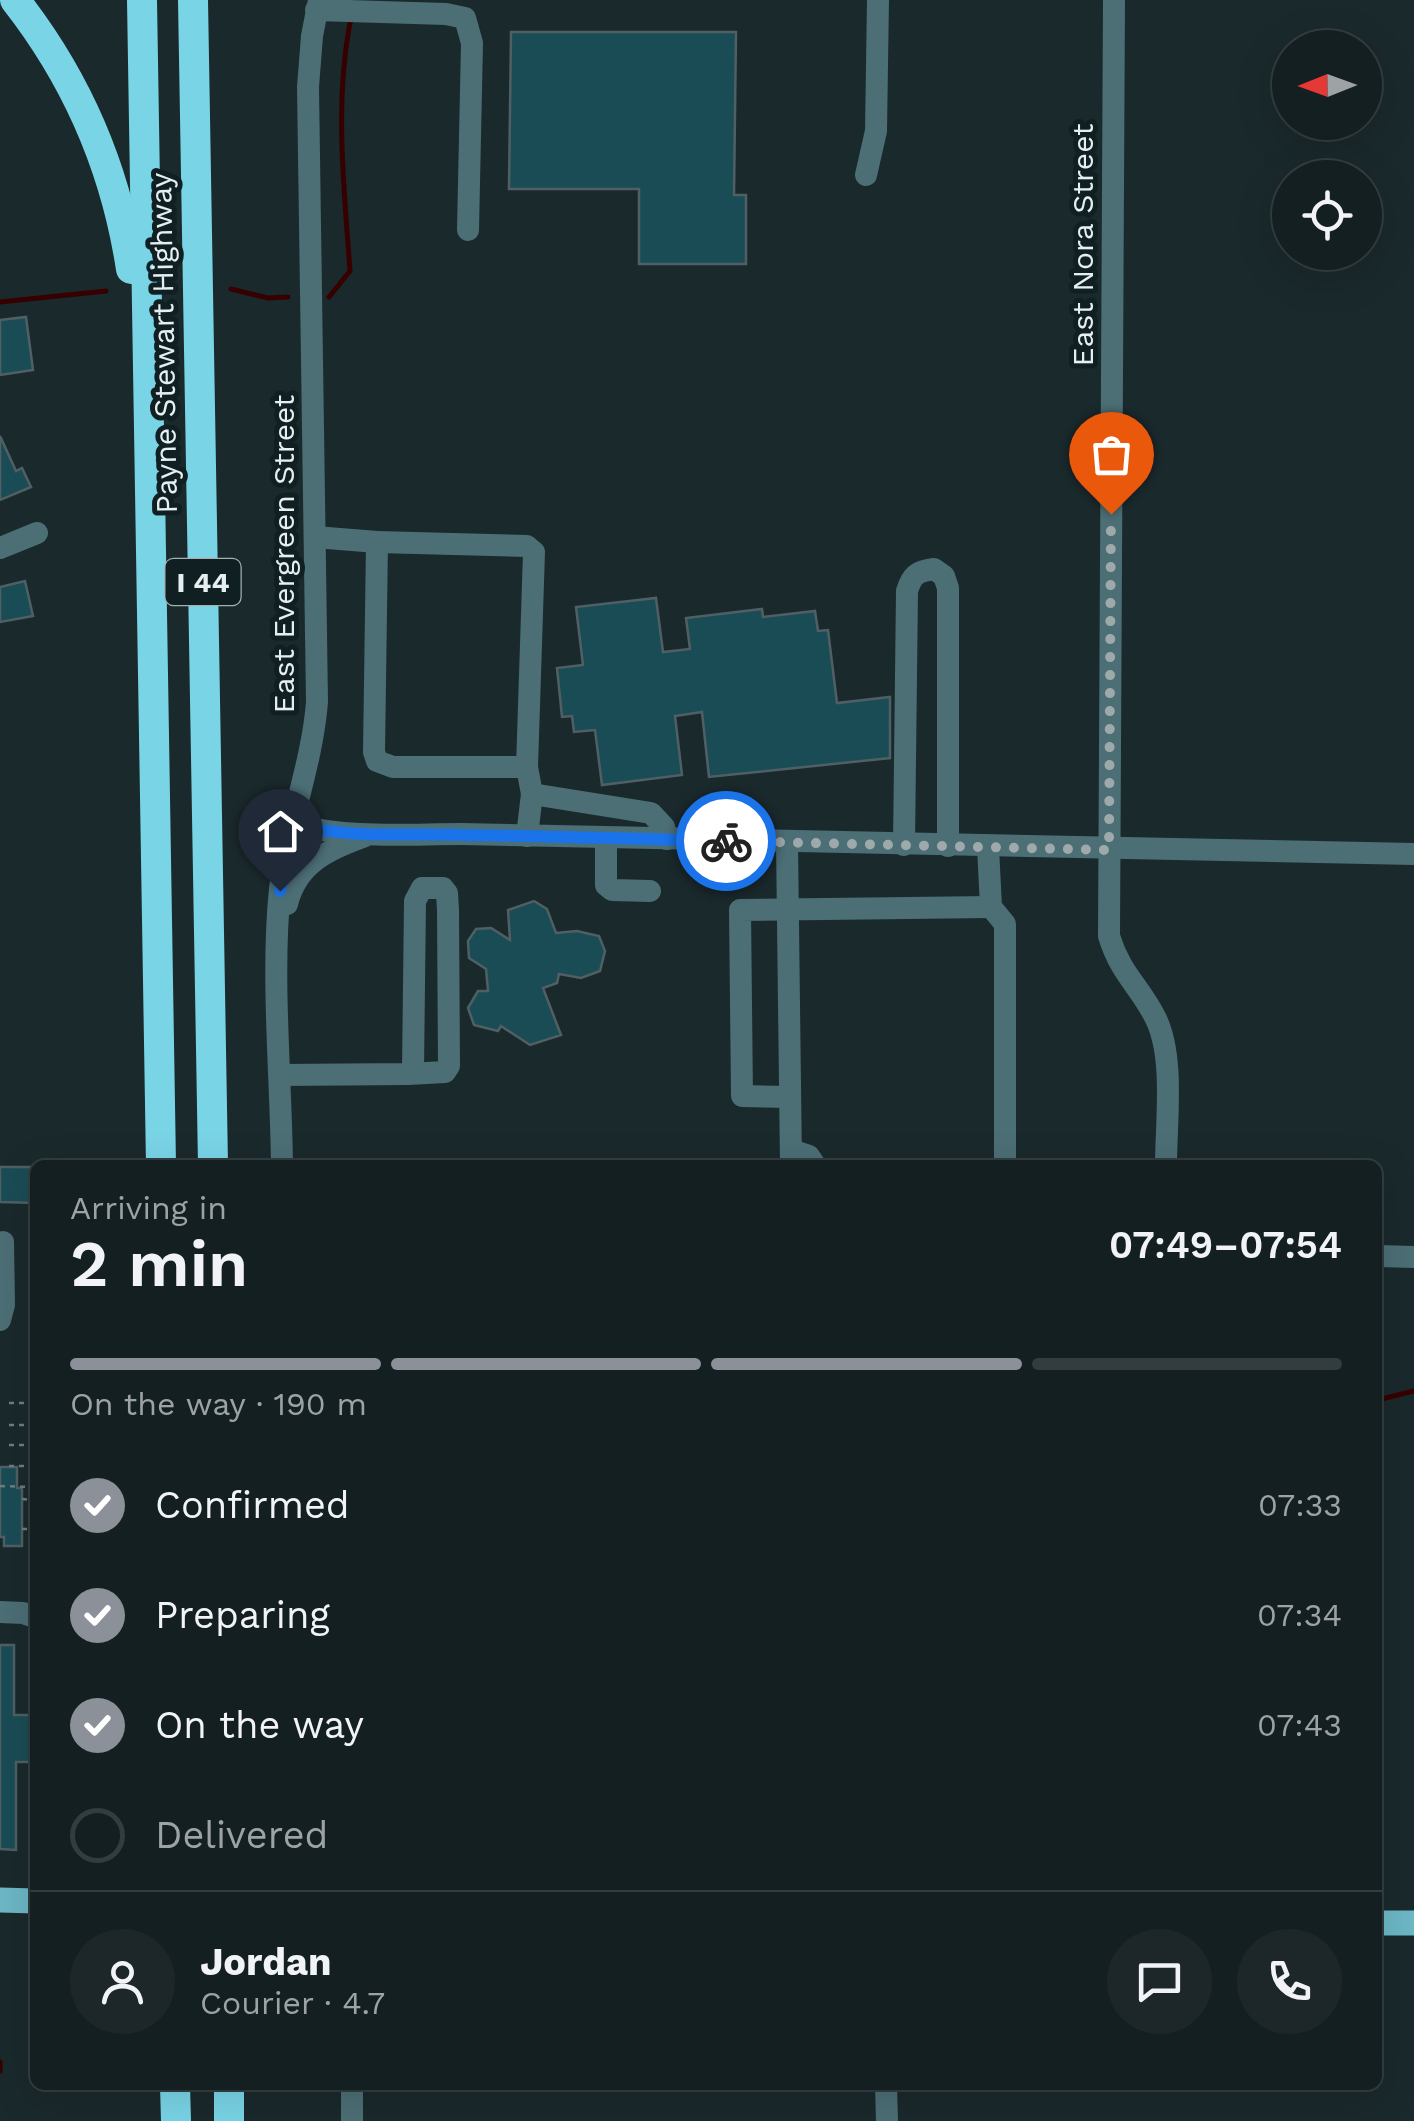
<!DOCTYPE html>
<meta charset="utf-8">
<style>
body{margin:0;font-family:"Work Sans",sans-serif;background:#1d272a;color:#f1f3f6;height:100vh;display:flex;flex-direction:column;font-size:38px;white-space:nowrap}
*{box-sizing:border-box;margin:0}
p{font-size:32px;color:#9da2a5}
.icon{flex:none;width:55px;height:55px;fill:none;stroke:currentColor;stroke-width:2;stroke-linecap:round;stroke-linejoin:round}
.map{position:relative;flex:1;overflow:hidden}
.sheet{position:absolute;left:30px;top:1160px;width:1352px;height:930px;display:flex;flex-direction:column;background:#141f21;border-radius:15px;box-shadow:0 10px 40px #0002,0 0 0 2px #333d3f}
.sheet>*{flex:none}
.needle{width:65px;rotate:269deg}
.buttons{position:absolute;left:1272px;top:30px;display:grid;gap:20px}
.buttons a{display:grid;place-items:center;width:110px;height:110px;border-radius:50%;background:#141f21;box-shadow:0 10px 40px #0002,0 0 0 2px #333d3f;font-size:50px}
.pin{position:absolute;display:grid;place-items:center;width:85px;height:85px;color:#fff;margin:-102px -42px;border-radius:50% 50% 50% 0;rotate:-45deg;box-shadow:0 0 10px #0007}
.pin .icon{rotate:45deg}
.courier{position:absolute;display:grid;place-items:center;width:100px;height:100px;margin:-50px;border:8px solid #1a73e8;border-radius:50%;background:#fff;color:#222;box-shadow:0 2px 12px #0007}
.head em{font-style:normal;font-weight:600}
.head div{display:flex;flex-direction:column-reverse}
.head{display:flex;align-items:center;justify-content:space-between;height:170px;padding:0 40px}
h1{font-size:65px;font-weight:600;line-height:75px}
.bar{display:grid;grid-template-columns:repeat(4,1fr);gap:15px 10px;align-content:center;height:120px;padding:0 40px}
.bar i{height:12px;border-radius:8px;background:#333d3f}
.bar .selected{background:#8c9099}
.bar p{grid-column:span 4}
.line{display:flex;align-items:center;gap:25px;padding:0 40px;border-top:2px solid #333d3f}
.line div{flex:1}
.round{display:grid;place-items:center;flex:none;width:105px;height:105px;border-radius:52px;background:#1d272a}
ol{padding:0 40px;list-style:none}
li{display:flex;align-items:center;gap:30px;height:110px}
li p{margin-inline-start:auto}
li .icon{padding:10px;border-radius:50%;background:#8c9099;color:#fff;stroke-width:4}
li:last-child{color:#9da2a5}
li i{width:55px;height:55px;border:5px solid #333d3f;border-radius:50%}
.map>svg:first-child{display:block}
</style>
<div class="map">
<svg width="1414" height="2121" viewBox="0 0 1414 2121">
<rect width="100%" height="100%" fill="#1a292c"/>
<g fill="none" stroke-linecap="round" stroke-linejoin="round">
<g stroke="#360000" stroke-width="5">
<path d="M231 289 268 298 288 297"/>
<path d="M329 297 350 271C344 187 334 101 351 18"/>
<path d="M0 302 106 291"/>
<path d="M1378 1400 1414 1391"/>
<path d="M0 2062V2071"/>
</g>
</g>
<g fill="#1a4c55" stroke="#4f5f63" stroke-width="2.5">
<path d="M511 32H736L734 195H746V264H639V189H509Z"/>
<path d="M26 317 33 370 0 375V320Z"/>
<path d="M0 436 16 471 22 468 31 487 0 500Z"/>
<path d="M25 581 33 616 0 622V587Z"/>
<path d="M656 598 663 652 690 649 686 618 762 609 763 617 815 611 818 631 828 630 837 703 890 697V758L709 777 702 712 675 716 682 775 602 785 595 730 574 732 572 716 562 717 557 668 583 665 576 607Z"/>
<path d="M534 901 547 909 556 933 577 931 599 936 605 951 600 971 581 978 559 974 557 983 543 988 561 1035 530 1045 501 1026 498 1031 474 1025 468 1008 478 991H488L486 969 469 958 468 941 476 929 491 928 510 940 508 910Z"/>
<path d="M0 1167H35V1203L0 1202Z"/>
<path d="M0 1467H17V1488H22V1546H4V1537H0Z"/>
<path d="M0 1645H14V1715H35V1762H16V1850L0 1849Z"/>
</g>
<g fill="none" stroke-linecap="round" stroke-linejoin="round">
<g stroke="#707d7f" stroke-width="2.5" stroke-dasharray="5 5" stroke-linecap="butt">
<path d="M9 1403H35"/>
<path d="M9 1425H35"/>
<path d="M9 1445H35"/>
<path d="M9 1466H35"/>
<path d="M0 1486 32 1487V1500L22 1499"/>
<path d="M22 1529H32V1501"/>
<path d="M31 1558 32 1530"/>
</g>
<g stroke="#4c6e75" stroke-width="22">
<path d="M1114 0 1109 936C1121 975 1139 985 1155 1017 1175 1055 1166 1122 1166 1165"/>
<path d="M316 10 446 14 465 18 472 43 468 230"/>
<path d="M866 175 876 131 878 0"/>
<path d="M315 537 377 542 374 752 377 761 393 767H527L532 794 527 836"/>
<path d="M377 542 527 546 534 552 527 767"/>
<path d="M0 548 37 533"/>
<path d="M532 794 651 813 664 827 667 839"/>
<path d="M293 824C348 839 405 834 461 834L1414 854"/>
<path d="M606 838V885L612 890 650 891"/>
<path d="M787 842 791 1165"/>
<path d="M904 845 907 591C912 575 917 571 934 569L944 576 948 588V846"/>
<path d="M988 847 991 907 1005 924V1165"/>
<path d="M287 904C297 864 327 850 363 837"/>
<path d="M280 1075 408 1074 413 1070 415 901 422 888H443L447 893 448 910 449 1066 445 1072 408 1074"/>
<path d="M790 1097 742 1096 740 910 991 907"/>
<path d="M791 1150 809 1156 815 1165"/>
<path d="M282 1165C281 1077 271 976 280 889 287 825 312 766 317 702L308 87 312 36 319 0"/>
<path d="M1378 1256 1414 1257"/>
<path d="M0 1320 4 1305 3 1242"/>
<path d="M0 1612 23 1613 35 1617"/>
<path d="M352 2085V2121"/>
<path d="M886 2085 887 2121"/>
</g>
<g stroke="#6db7c6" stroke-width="25">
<path d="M0 1900 35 1901"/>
<path d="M1378 1923H1414"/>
</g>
<g stroke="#79d4e6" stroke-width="30">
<path d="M15 0C77 79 116 170 131 269"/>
<path d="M142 0 161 1165"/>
<path d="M193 0 213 1165"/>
<path d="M175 2085 176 2121"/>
<path d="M229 2085V2121"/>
</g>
</g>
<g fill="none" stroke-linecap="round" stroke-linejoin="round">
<path stroke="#9ea9ab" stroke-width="10" stroke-dasharray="0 18" d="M726 841 1109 850 1111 514"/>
<path stroke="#1a73e8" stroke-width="12" d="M280 891 293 824C348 839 405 833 462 835 550 836 638 839 726 841"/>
</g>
<g text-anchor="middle" stroke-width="10" stroke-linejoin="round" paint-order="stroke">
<rect fill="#101f22" stroke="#a5b0b2" stroke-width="2.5" x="165.5" y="559" width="75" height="46" rx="8"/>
<g font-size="28" font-weight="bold" fill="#e5eef0">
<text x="203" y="592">I 44</text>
</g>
<g font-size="30" fill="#e5eef0" stroke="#101f22">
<text transform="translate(1083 245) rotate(-90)" y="10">East Nora Street</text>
<text transform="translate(164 343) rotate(-91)" y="10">Payne Stewart Highway</text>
<text transform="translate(284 554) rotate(-90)" y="10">East Evergreen Street</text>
</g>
</g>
</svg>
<div class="buttons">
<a><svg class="needle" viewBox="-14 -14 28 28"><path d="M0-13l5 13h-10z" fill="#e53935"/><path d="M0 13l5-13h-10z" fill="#9da2a5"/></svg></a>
<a><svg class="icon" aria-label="locate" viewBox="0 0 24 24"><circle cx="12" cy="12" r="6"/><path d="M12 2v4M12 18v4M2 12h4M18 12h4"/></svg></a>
</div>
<div class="pin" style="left:1111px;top:514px;background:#ea580c"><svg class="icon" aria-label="bag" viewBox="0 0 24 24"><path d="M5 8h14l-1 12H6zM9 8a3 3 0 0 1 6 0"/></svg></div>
<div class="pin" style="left:280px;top:891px;background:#1f2937"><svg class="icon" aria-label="home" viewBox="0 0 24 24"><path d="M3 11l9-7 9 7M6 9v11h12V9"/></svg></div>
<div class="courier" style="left:726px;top:841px"><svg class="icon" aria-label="bike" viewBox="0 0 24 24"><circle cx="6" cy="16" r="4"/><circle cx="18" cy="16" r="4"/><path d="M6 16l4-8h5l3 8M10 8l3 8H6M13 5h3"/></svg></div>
<section class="sheet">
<div class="head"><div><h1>2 min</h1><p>Arriving in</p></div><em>07:49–07:54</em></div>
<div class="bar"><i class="selected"></i><i class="selected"></i><i class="selected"></i><i></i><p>On the way · 190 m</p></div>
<ol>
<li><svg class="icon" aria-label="check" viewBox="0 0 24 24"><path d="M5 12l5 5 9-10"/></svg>Confirmed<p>07:33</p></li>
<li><svg class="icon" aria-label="check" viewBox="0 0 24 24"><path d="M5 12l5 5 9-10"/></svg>Preparing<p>07:34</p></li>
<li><svg class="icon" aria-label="check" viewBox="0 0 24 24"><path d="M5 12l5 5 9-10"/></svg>On the way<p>07:43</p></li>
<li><i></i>Delivered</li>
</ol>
<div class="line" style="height:180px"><a class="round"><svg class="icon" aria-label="person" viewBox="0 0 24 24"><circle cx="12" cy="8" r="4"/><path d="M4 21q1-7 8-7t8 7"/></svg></a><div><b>Jordan</b><p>Courier · 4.7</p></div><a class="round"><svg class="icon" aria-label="chat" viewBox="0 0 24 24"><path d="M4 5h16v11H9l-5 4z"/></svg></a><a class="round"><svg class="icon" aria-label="phone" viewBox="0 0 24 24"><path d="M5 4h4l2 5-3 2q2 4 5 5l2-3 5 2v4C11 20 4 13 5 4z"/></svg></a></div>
</section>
</div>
